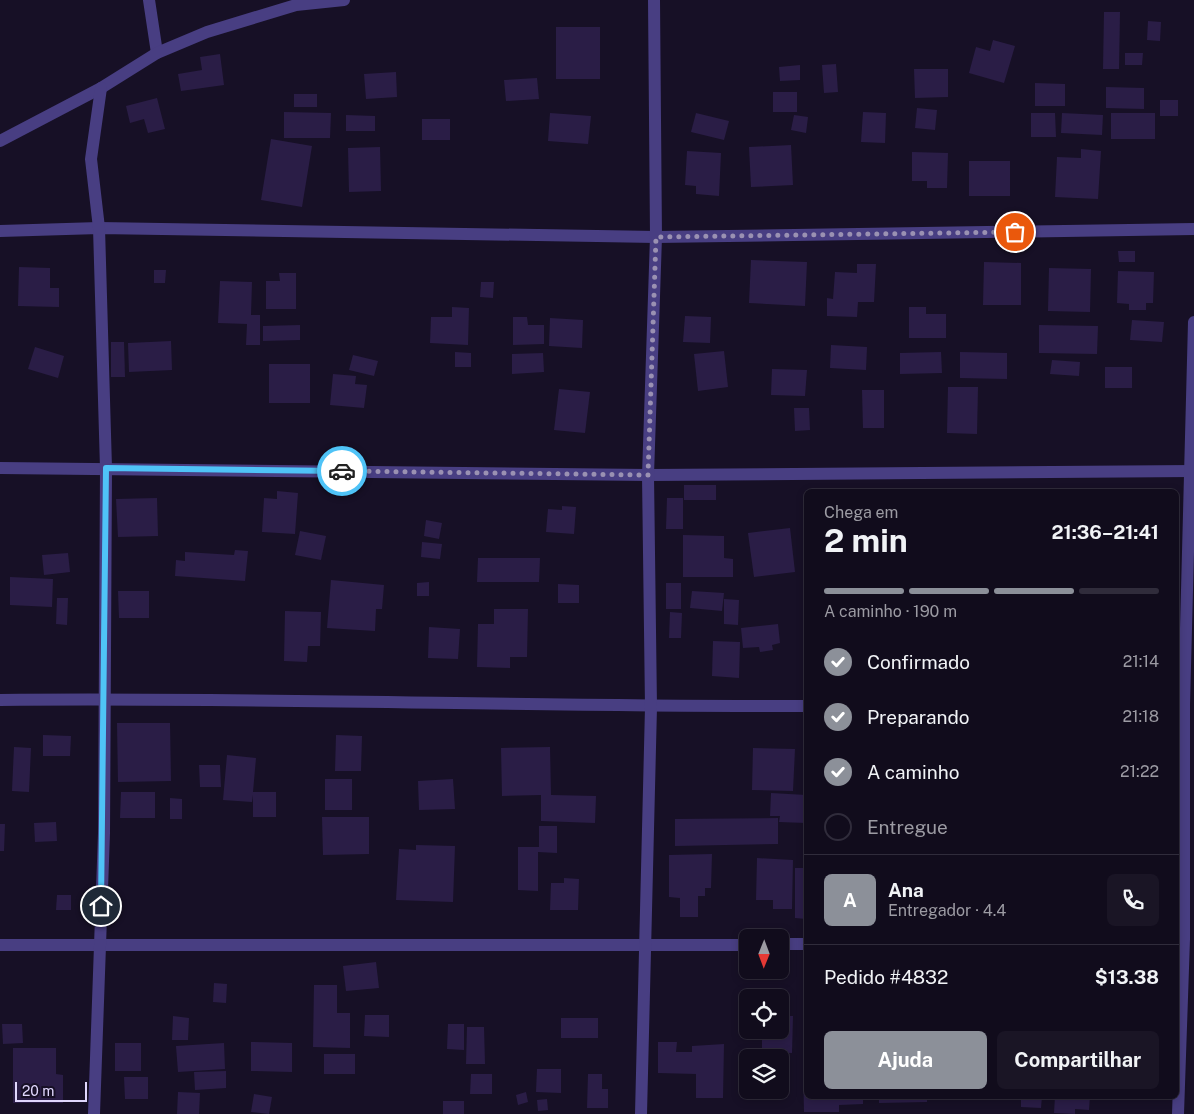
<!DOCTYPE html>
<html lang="pt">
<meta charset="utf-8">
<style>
body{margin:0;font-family:"Public Sans",sans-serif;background:#1a1525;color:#f1f3f6;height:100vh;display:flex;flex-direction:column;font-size:19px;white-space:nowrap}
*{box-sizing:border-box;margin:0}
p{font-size:16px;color:#9c9ba3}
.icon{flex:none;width:28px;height:28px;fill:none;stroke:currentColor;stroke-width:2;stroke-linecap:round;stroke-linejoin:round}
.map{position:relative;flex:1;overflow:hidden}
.sheet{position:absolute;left:804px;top:489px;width:375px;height:610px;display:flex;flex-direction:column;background:#110c1c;border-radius:8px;box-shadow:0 2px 8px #0003,0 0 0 1px #302c3b}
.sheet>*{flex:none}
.needle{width:32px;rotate:181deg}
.buttons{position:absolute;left:739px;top:929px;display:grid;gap:10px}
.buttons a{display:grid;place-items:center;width:50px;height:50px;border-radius:8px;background:#110c1c;box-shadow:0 2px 8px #0003,0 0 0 1px #302c3b;font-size:25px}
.scale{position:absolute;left:15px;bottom:12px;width:72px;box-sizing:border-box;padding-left:5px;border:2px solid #e0d7fd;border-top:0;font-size:14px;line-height:18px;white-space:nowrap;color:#e0d7fd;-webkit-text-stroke:4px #171026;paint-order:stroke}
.pin{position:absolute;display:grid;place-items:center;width:42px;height:42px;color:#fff;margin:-21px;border:2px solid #fff;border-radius:50%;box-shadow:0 1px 5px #0007}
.courier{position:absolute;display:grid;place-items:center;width:50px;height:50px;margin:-25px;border:4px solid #4fc3f7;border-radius:50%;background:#fff;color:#222;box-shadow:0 1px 6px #0007}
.overview em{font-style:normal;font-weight:700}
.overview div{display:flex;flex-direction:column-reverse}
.overview{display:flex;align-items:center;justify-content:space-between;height:85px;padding:0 20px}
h1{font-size:32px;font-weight:700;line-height:38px}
.bar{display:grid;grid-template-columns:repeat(4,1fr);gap:8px 5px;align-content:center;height:60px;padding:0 20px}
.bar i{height:6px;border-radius:4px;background:#302c3b}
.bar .current{background:#8c9099}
.bar p{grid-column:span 4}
.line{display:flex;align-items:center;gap:12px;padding:0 20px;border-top:1px solid #302c3b}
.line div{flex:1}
.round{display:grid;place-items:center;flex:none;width:52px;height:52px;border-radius:8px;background:#1a1525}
ol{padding:0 20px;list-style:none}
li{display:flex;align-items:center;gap:15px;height:55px}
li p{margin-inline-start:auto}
li .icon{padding:5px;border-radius:50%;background:#8c9099;color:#fff;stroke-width:4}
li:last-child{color:#9c9ba3}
li i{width:28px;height:28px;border:2px solid #302c3b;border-radius:50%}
.cta{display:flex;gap:10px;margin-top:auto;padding:10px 20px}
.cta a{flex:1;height:58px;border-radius:8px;background:#8c9099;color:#fff;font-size:20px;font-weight:700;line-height:58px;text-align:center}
.cta a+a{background:#1a1525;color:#f1f3f6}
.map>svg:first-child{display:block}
</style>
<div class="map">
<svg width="1194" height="1114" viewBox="0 0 1194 1114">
<rect width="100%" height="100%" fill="#171026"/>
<g fill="#2a1d46">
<path d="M1104 12H1120L1119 69H1103Z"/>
<path d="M1148 21 1161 22 1160 41 1147 40Z"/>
<rect x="556" y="27" width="44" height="52"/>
<path d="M993 40 1015 46 1004 83 969 73 976 47 990 51Z"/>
<path d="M1125 53H1143L1142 65H1125Z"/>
<path d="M220 54 224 85 181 91 178 74 202 70 200 57Z"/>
<path d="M836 64 838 92 824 93 822 65Z"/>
<path d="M800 65V80L780 81 779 67Z"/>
<path d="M914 69H948V97L915 98Z"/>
<path d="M396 72 397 97 366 99 364 74Z"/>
<path d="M537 78 539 99 506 101 504 80Z"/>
<path d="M1035 83 1065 84V106H1035Z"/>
<path d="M1106 87 1144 88V109L1106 108Z"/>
<rect x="773" y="92" width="24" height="20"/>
<rect x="294" y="94" width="23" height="13"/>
<path d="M157 98 165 129 148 133 144 119 130 123 126 106Z"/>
<rect x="1160" y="100" width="18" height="16"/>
<path d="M917 108 937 110 935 130 915 128Z"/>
<path d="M284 112 331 113 330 138H284Z"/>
<path d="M863 112 886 113 885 143 861 142Z"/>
<path d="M550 113 591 116 588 144 548 141Z"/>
<path d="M696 113 729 121 724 140 691 132Z"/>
<path d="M1031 113H1055L1056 137H1031Z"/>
<path d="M1062 113 1103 115 1102 135 1061 133Z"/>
<rect x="1111" y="113" width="44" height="26"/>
<path d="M346 115 375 116V131H346Z"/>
<path d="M794 115 808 117 806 133 791 130Z"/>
<rect x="422" y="119" width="28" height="21"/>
<path d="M271 139 312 146 302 207 261 200Z"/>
<path d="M791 145 793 185 751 187 749 147Z"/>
<path d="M380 147 381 191 349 192 348 148Z"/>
<path d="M1081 149 1101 151 1098 199 1055 197 1057 157 1081 158Z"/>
<path d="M687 151 721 153 719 196 696 194V186L685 185Z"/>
<path d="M912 152 948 153 947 188H927V181H912Z"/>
<rect x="969" y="161" width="41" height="35"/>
<path d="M1118 251H1135V262H1119Z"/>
<path d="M751 260 807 262 805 306 749 303Z"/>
<path d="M984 262 1021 263V305H983Z"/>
<path d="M857 264H876L874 302H858L857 317 827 316V298L833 299 835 272 857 273Z"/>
<path d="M19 267 50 268V288H59V307L18 306Z"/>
<path d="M1049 268 1091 269 1090 312 1048 311Z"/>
<path d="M154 270H166L165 283H154Z"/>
<path d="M1118 271 1154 272 1153 303H1146V310H1129V304L1117 303Z"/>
<path d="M279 273H296V309H266V281H280Z"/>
<path d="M220 281 252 282 251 315H260V345H246L247 324 218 323Z"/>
<path d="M481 282H494L493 298 480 297Z"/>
<path d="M452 307 469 308 468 345 430 343 431 317H452Z"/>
<path d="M909 307H926V314H946V338H909Z"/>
<path d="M685 316 711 317 710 343 683 342Z"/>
<path d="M513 317H527L528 325H544V344L513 345Z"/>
<path d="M550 318 583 320 582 348 549 346Z"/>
<path d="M1132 320 1164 322 1162 342 1130 340Z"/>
<path d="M300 325V340L263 341V326Z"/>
<path d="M1039 325 1098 326 1097 354 1039 353Z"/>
<path d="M171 341 172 370 129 372 128 343Z"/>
<path d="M111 342H124L125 377H111Z"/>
<path d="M831 345 867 347 866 370 830 368Z"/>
<path d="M35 347 64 356 58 378 28 369Z"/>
<path d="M724 351 728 387 698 391 694 354Z"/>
<path d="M455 352 471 353V367H455Z"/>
<path d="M941 352 942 373 900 374V353Z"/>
<path d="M960 352 1007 353V379L960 378Z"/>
<path d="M543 353 544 372 512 374V354Z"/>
<path d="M353 355 378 361 374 376 349 370Z"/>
<path d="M1052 360 1080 362 1079 376 1050 374Z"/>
<rect x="269" y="364" width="41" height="39"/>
<rect x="1105" y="367" width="27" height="21"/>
<path d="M772 369 807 370 805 396 771 395Z"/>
<path d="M333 374 356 376 355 384 367 385 364 408 330 405Z"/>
<path d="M948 387H978L977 434 947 433Z"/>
<path d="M559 389 590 392 585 433 554 430Z"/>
<path d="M862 390H884V428H863Z"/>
<path d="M794 408H809L810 430 795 431Z"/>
<rect x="684" y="485" width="32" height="15"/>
<path d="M277 491 298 493 295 534 262 532 264 498 277 499Z"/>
<path d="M157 498 158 536 118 537 116 499Z"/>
<path d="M667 498H683V529H666Z"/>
<path d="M562 506 576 507 574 534 546 532 548 509 562 510Z"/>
<path d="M426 520 442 523 439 539 424 536Z"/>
<path d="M790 528 795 572 754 577 748 533Z"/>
<path d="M300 531 326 536 321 560 295 555Z"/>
<path d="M683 535 724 536V558L733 559V577H683Z"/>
<path d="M422 542 442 544 440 559 421 557Z"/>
<path d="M235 550 248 551 245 581 175 576 176 560 185 561V552L234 555Z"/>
<path d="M68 553 70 572 44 575 42 555Z"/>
<path d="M478 558H540L539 582H477Z"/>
<path d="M10 577 53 579 52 607 10 605Z"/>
<path d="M331 580 384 585 382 609H376L375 631 327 628Z"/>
<path d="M429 582V596H417V583Z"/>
<rect x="666" y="583" width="15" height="26"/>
<path d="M558 584 579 585V603H558Z"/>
<path d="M118 591H149V618H119Z"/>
<path d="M692 591 724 593 722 611 690 608Z"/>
<path d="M57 598H68L67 625 56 624Z"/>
<path d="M724 599 739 600 738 625 724 624Z"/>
<path d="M494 609H528L527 657H510V668L477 667 478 624H494Z"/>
<path d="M285 611 321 612 320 646H308L307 662 284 661Z"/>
<path d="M670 612 682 613 681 638H669Z"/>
<path d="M778 624 780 643 772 645 773 650 760 652 759 647 743 648 741 628Z"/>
<path d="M429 627 460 629 458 659 428 658Z"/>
<path d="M713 641 740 642 739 678 712 676Z"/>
<path d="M117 723H170L171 781 118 782Z"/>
<path d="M43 735 71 736 70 756H43Z"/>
<path d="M336 735 362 736 361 771H335Z"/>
<path d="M14 747 31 748 29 792 12 791Z"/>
<path d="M550 747 551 795 596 796 595 823 541 821V795L502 796 501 748Z"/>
<path d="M753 748 795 749 793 791 752 790Z"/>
<path d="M227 755 256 758 253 792H276V817H253V795L252 802 223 800Z"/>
<path d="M199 765H220L221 787H200Z"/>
<rect x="325" y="779" width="27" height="31"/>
<path d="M453 779 455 809 419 810 418 781Z"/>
<path d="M121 792H155V818H120Z"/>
<path d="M771 793 806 795V823L779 822 780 816H770Z"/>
<path d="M170 798 182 799V819H170Z"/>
<path d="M322 817H369V854L323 855Z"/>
<path d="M778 818V844L675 846V819Z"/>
<path d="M56 822 57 841 35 842 34 823Z"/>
<path d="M0 824H5L4 851H0Z"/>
<path d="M539 826H557V853L538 852V891L518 890V847H539Z"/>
<path d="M416 845 455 846 453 902 396 900 399 849 416 850Z"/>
<path d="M712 854 711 888H705V896H698V917H680V898L669 897V855Z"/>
<path d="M757 858 793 860 792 909H773V900H756Z"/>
<path d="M795 868H806V919L795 918Z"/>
<path d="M564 878 579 879 578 910H550L551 883H564Z"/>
<path d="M57 895H71V910H56Z"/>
<path d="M376 962 379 988 346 991 343 966Z"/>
<path d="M214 983 227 984 226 1003 213 1002Z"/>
<path d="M314 985H337V1013H350V1048L313 1047Z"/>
<path d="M365 1015H389V1037L364 1036Z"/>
<path d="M173 1016 189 1018 188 1040H172Z"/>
<path d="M780 1016H793L792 1053 762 1052V1030H780Z"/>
<rect x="561" y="1018" width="37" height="20"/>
<path d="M2 1024H22L23 1043 3 1044Z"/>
<path d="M448 1024H464V1050L447 1049Z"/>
<path d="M467 1027H484L485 1064H466Z"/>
<path d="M251 1042 292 1043V1072L251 1071Z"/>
<path d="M658 1042H677L676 1052H692V1046L724 1044 723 1098H696V1074L658 1073Z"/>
<rect x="115" y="1043" width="26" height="28"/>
<path d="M224 1043 225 1069 178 1072 176 1046Z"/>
<path d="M13 1048H56V1074L63 1075V1103H13Z"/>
<rect x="324" y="1054" width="31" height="20"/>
<path d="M803 1068H806V1096H863V1104L839 1105V1112H804Z"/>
<path d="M537 1069H561V1093L536 1092Z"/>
<path d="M226 1071V1088L195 1090 194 1072Z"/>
<path d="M741 1072 748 1073V1090H769V1094L740 1093Z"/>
<path d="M471 1074H492V1094H470Z"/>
<path d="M588 1074H602V1089H608V1108H587Z"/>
<path d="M124 1077H148V1099H125Z"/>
<path d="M178 1092 200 1093 199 1114H177Z"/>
<path d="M526 1092 528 1102 518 1105 516 1095Z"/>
<path d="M254 1094 272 1097 269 1114 251 1112Z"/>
<path d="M879 1096H927V1102L879 1103Z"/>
<path d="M1021 1096H1042L1041 1108 1021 1107Z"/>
<path d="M1055 1096H1090L1089 1110 1075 1109V1114L1054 1113Z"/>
<path d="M547 1099 548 1110 538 1111 537 1100Z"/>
<rect x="443" y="1101" width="21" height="13"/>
</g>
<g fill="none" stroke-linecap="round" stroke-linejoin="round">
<g stroke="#483e82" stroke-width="12">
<path d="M149 0 157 53"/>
<path d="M0 141 101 88 157 53 207 32 296 5 344 0"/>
<path d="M0 231 99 228 656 237 1194 229"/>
<path d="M0 468 648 475 1194 471"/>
<path d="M0 700C269 697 537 707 806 706"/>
<path d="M780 944H806"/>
<path d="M0 945H748"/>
<path d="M94 1114 104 833 106 468 99 228 91 159 101 88"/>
<path d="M641 1114 651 707 648 475 656 237 654 0"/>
<path d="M1178 1114 1184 939V705L1194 322"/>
</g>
</g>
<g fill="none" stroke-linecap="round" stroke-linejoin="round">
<path stroke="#9a91b2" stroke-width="5" stroke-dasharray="0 9" d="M342 471 648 475 656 237 1015 232"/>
<path stroke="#4fc3f7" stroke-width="6" d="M101 906 106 468 342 471"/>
</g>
</svg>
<div class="buttons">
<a><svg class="needle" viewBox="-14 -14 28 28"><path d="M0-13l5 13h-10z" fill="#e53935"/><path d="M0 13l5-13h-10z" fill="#9c9ba3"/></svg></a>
<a><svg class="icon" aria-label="locate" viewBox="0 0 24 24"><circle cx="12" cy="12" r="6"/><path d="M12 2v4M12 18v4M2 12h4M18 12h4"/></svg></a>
<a><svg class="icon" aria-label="layers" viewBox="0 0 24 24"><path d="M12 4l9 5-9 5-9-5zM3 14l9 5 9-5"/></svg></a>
</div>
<div class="scale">20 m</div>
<div class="pin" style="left:1015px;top:232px;background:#ea580c"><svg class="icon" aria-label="bag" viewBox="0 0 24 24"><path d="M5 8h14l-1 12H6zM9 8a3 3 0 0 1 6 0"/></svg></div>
<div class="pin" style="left:101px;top:906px;background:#1f2937"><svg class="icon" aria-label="home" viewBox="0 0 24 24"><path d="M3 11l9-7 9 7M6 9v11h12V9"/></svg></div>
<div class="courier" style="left:342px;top:471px"><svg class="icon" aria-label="car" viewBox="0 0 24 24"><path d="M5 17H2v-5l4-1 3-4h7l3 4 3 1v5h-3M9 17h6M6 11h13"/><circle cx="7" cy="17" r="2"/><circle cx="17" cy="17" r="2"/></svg></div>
<section class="sheet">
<div class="overview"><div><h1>2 min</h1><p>Chega em</p></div><em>21:36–21:41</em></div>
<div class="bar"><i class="current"></i><i class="current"></i><i class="current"></i><i></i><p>A caminho · 190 m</p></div>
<ol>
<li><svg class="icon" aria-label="check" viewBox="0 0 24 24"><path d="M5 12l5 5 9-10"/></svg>Confirmado<p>21:14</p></li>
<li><svg class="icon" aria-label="check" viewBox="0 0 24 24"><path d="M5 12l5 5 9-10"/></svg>Preparando<p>21:18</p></li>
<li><svg class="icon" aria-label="check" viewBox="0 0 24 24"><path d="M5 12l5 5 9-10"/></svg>A caminho<p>21:22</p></li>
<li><i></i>Entregue</li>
</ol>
<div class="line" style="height:90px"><b class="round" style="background:#8c9099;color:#fff">A</b><div><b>Ana</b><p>Entregador · 4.4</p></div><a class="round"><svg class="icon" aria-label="phone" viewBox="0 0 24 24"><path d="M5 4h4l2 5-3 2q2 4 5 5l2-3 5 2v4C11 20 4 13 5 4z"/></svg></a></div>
<div class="line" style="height:65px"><div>Pedido #4832</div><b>$13.38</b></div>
<div class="cta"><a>Ajuda</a><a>Compartilhar</a></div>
</section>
</div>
